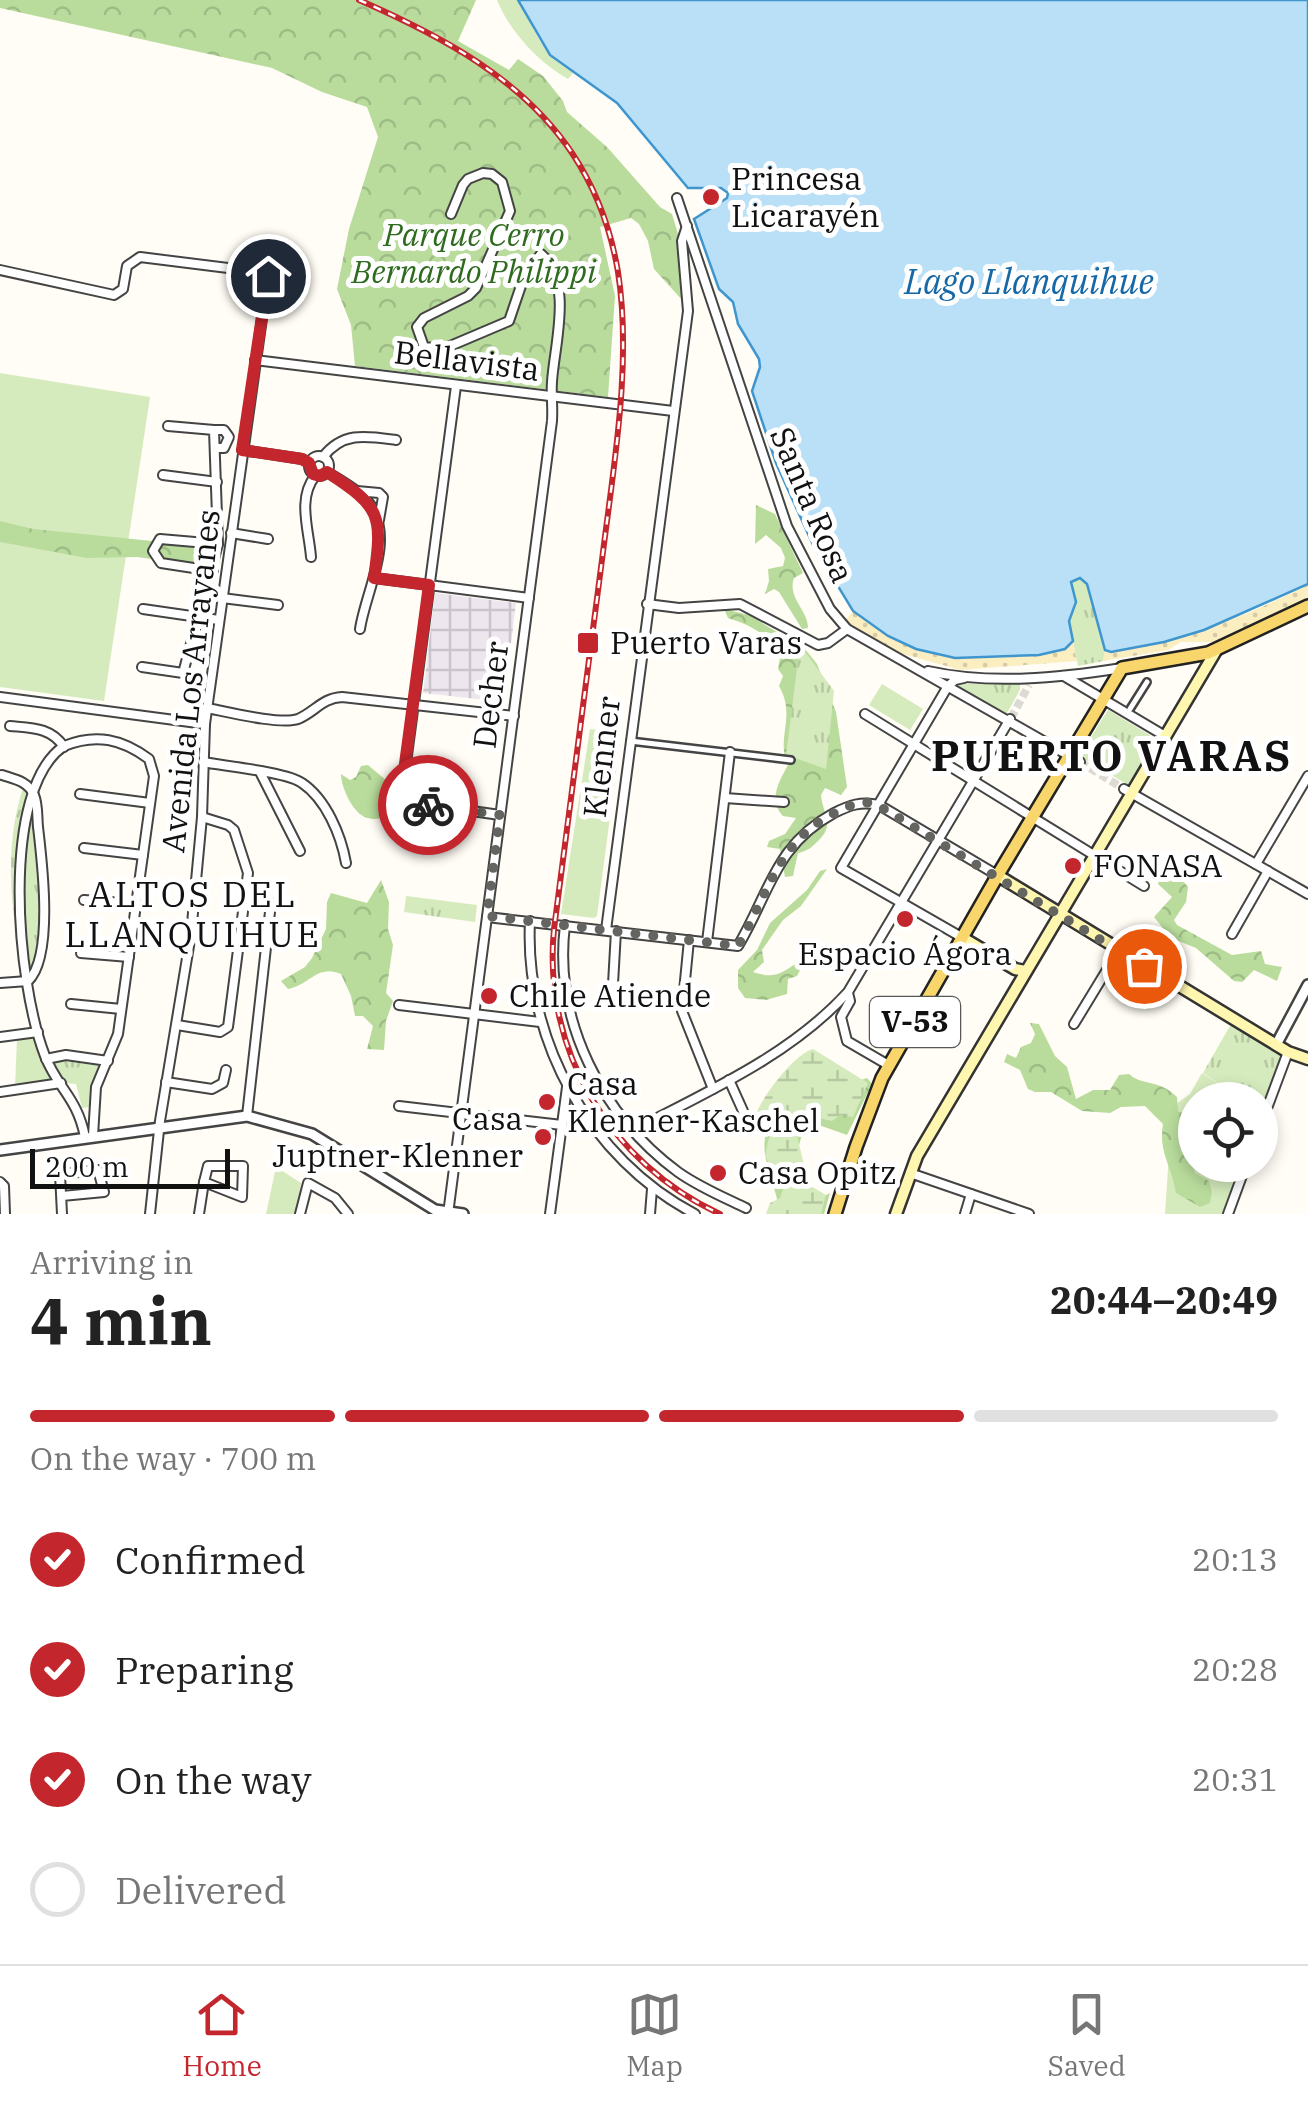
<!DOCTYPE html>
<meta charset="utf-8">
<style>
body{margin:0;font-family:"IBM Plex Serif",serif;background:#f6f6f6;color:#222;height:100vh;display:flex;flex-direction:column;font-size:38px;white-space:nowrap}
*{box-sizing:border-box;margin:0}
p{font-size:32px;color:#767676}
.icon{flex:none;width:55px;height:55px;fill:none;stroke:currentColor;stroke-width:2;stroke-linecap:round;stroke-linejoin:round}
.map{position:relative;height:1214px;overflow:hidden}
.panel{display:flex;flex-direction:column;background:#fff;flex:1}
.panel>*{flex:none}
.buttons{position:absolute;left:1178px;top:1082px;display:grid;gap:20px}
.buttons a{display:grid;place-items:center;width:100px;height:100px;border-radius:50%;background:#fff;box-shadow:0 5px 15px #0003;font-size:50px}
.scale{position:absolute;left:30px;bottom:25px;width:200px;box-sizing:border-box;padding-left:10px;border:5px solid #111;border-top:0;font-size:28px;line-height:35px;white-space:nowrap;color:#111;-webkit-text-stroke:8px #fff;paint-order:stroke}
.pin{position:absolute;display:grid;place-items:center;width:85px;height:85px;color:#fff;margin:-42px;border:5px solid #fff;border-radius:50%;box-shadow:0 2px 10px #0007}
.courier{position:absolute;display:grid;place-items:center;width:100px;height:100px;margin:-50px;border:8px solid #c4262e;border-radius:50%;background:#fff;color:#222;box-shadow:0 2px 12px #0007}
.head em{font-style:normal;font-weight:700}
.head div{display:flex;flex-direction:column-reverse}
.head{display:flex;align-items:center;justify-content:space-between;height:170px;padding:0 30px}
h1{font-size:65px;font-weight:700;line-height:75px}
.bar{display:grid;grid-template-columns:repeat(4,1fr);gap:15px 10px;align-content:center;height:120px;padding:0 30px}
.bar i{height:12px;border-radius:8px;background:#e0e0e0}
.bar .current{background:#c4262e}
.bar p{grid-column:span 4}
ol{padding:0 30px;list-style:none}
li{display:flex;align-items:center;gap:30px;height:110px}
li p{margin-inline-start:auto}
li .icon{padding:10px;border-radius:50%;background:#c4262e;color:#fff;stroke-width:4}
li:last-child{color:#767676}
li i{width:55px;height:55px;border:5px solid #e0e0e0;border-radius:50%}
.tabs{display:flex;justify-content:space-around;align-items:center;height:140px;border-top:2px solid #e0e0e0;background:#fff;font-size:28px;color:#767676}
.tabs a{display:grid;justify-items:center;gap:5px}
.tabs .current{color:#c4262e}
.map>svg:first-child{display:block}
</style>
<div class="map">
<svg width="1308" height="1214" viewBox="0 0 1308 1214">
<defs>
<pattern id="industrial-grid" width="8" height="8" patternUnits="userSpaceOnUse" patternTransform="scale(2.5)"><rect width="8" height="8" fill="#eee6ef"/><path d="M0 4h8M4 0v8" fill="none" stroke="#cbc4cc"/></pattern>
<pattern id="forest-crowns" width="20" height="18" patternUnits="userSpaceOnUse" patternTransform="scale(2.5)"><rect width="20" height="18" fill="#b9dc9c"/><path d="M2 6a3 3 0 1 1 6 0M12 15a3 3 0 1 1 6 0" fill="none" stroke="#9ebc85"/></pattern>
<pattern id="wetland-marsh" width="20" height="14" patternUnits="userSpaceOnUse" patternTransform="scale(2.5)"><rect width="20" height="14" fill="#d5ebbd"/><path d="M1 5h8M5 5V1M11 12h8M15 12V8" fill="none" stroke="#b6c8a1"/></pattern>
<pattern id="sand-dots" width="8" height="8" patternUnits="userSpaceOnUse" patternTransform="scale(2.5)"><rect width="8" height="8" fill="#fbeec1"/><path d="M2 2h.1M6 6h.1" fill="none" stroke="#d6cba5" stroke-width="1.8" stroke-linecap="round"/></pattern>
<pattern id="park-tufts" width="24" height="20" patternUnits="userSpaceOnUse" patternTransform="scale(2.5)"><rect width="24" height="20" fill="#d5ebbd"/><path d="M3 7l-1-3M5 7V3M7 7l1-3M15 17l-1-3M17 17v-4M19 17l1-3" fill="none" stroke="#b6c8a1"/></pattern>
</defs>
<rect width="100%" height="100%" fill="#fffdf5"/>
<path fill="url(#industrial-grid)" d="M435 593 516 603 504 702 423 693Z"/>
<g fill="#d5ebbd">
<path d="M497 0H518L540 41 573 73 568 79C538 62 510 32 497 0Z"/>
<path d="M0 373 150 397 104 701 0 687Z"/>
<path d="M882 684 923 709 910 730 869 705Z"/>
<path d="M590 729 621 733 597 916 594 918 561 914Z"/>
<path d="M36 1035 58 1082 15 1088 17 1038Z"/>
<path d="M1202 1073 1232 1093 1237 1100H1195V1165H1241L1224 1214H1165L1172 1107 1190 1094Z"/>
<path d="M276 1167 301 1183 297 1214H266Z"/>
</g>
<g fill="url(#forest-crowns)">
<path d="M0 0H476L458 41 509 70 518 59 543 76 563 101 567 112 607 147 660 207 672 214 678 234 686 294 683 301 654 269 648 241 639 224 631 218 600 227 615 296 608 397 355 366 351 325 337 289 349 229 378 137 367 107 322 92 272 68 0 8Z"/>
<path d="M756 505 775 514 803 573 794 578C787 598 808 610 808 628L802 629 779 592 774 589 765 594 769 581 768 569 783 566 785 558 781 548 766 535 755 544Z"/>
<path d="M0 521 33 529 212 547 203 566 137 557 87 558 0 542Z"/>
<path d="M724 609 749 615 805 649 817 664 836 712 847 787 841 795 825 788 821 795C823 815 835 824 819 840 812 847 808 851 798 853L793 876 785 877 780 849 767 847 769 841 785 834 796 818 783 816C768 800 779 781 788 765 775 737 797 718 779 686L783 676 778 669 781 652 778 645C759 632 751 625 728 618Z"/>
<path d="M368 765 393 786 396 806 387 818C380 818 374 820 368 818 353 815 341 787 341 774L350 780 356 777 361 766Z"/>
<path d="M827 869 801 906 783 920 762 950 764 962 753 972C772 978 778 976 795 964L801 968 797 976 788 979 787 994 766 1000 745 998 738 988V970L757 950 770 923 807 890 820 871Z"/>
<path d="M1161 871 1183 881 1188 887 1186 902 1174 920 1177 925 1232 955 1261 951 1265 964 1282 967 1277 981 1254 970 1242 982 1234 981 1196 948 1171 938 1154 917 1172 897 1158 884Z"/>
<path d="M381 880 389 902 388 929 393 945 386 993 393 1001 386 1021 384 1050 367 1049 373 1026 363 1016H355L351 996 341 974C317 964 310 985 288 989L281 981 305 967 312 958 326 929 327 902 331 893 367 903Z"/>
<path d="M1030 1023 1039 1024 1055 1056 1067 1067 1076 1099 1093 1090H1110L1119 1075 1129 1074C1142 1086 1159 1079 1177 1097L1178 1112 1194 1113C1196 1131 1189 1156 1195 1173L1209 1181 1212 1192 1210 1203 1200 1207 1176 1193C1172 1166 1158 1152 1163 1124L1145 1106 1121 1107 1110 1113 1082 1111 1051 1092H1035L1028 1089 1020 1070 1004 1062 1007 1054 1016 1058 1021 1047 1031 1043 1035 1034Z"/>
<path d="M867 1078 872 1084 847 1135 816 1124 804 1127 798 1149 810 1191 822 1197 830 1193 824 1214H771L777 1199C768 1161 756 1152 773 1111Z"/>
</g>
<path fill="url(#wetland-marsh)" d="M813 1049 868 1083 853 1117 840 1115 832 1121 806 1115 795 1128 809 1185 826 1195 821 1214H766L770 1203 780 1198 783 1189 765 1156 771 1127 767 1121 755 1118C759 1100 794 1054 813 1049Z"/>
<g fill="url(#sand-dots)">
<path d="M1308 584V601L1214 642H1181L1168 650 1103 661 1105 650C1147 656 1270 607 1308 584Z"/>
<path d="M853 611C936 670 969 662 1065 649L1073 641 1077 661 960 670 900 653 845 621Z"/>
</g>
<g fill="url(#park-tufts)">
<path d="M1080 578 1087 584 1105 650 1103 661 1078 666 1069 621 1076 602 1071 581Z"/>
<path d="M800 645 834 691 826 769 786 755Z"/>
<path d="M1020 683V690L1006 715 957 687 958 684Z"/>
<path d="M1108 710 1158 740 1130 786 1079 756Z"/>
<path d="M24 785 32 795C39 850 57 934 27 984 11 919 2 849 24 785Z"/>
<path d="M406 896 477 905 475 922 404 912Z"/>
<path d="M1123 961 1164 984 1149 1010 1108 985Z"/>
<path d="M1231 1024 1282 1054 1260 1114V1100H1237L1232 1093 1203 1073Z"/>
<path d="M67 1059 102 1063 93 1085 90 1107 82 1108 76 1084 65 1083 50 1061Z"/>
</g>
<path fill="#b9e0f7" stroke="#3f96cf" stroke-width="2.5" d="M518 0H1308V584L1204 630 1164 642 1111 652 1105 650 1087 584 1080 578 1071 582 1076 602 1069 621 1073 641 1065 649 1039 655 955 658 916 649 888 636 853 611 813 545 776 463 752 391 760 367 759 359 738 324 733 302 719 289 694 219 727 198 728 193 721 188H688L617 103 550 55Z"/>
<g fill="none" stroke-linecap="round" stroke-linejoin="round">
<g stroke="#dbdad3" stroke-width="8" stroke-dasharray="8 4" stroke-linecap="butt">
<path d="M1011 718 1029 685"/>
<path d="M1080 762 1124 789"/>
</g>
<g stroke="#444" stroke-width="10">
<g id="pedestrian">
<path d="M1130 709 1147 682"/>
<path d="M630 741 791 760"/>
</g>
</g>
<g stroke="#444" stroke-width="12">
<g id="minor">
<path d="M677 198 787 526 830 609 847 629 1080 762"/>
<path d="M0 270 114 295 123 289 127 266 140 257 252 271 268 276 205 724 202 817 191 934 160 1121 150 1214"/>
<path d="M255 360 673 411"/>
<path d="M456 386 401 801 500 815"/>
<path d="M214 430H224L229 437 224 448H215"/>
<path d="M242 450 302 459 309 463"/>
<circle cx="319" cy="466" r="10"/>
<path d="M323 457C343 431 367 436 396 440"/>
<path d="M327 472C340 480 355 488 366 499 398 536 366 589 360 629"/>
<path d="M163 475 217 482"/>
<path d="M357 491 379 493 383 497 379 520"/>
<path d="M231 533 268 539"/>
<path d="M311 557C309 530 297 499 315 476"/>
<path d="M213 571 161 563 153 551 160 539 218 544"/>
<path d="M375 578 529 598"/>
<path d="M222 598 278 605"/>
<path d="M647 604 679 608 740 604 818 645 828 643 847 629"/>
<path d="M143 609 219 620"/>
<path d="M142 667 183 673 218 544 214 430 168 426"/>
<path d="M928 671C991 685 1059 678 1122 668"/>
<path d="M1064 676 1165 736"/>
<path d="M0 697 205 724"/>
<path d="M207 708C228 712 280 725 298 719 315 712 322 698 342 697L514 716"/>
<path d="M865 714 1144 886"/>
<path d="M10 726C31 728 51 727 64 747"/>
<path d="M203 762C224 766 287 772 302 783 326 799 341 835 346 863"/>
<path d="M260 772 300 851"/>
<path d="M1124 789 1308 894"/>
<path d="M80 794 150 803"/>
<path d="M725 798 784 802"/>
<path d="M84 848 143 855"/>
<path d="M1256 864 1308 776"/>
<path d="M84 900 136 904"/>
<path d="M487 917 738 946C770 892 775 845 834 813 850 805 861 801 879 805L997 875"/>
<path d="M530 921C524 1040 590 1159 695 1214"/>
<path d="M565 925C553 1020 602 1116 678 1172 699 1187 723 1197 746 1208"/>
<path d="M606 930 688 311 682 241 687 226"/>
<path d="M1232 934 1268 871"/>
<path d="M963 938 841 868 948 686 955 680 964 678"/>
<path d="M689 940 682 1011 713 1089"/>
<path d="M707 942 730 752"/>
<path d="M81 953 129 957"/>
<path d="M0 983 28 981C54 957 42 861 38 827 37 817 38 804 34 795 28 781 14 779 2 775"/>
<path d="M613 984 616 931"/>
<path d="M848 993 850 1001 841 1017 847 1041 890 1066"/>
<path d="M71 1004 121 1009"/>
<path d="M399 1005 540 1022"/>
<path d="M1074 1024 1119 950"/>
<path d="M177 1025 220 1032 228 1027 248 873 234 830 228 825 202 817"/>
<path d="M0 1037 38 1032"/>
<path d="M46 1059 66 1055 108 1061"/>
<path d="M729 1080 743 1111"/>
<path d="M166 1082 212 1089 223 1083 226 1070"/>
<path d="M0 1092 61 1083"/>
<path d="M399 1106 562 1125"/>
<path d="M247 1116 271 903"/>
<path d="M1260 1127 1288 1052"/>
<path d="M632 1131C707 1092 791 1055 848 992L1010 719"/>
<path d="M85 1137C77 1097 58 1089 45 1056 16 981 0 789 64 746 96 733 122 739 149 759L154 776 118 1034 96 1087 93 1136"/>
<path d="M208 1166H243L242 1197 204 1182Z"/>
<path d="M910 1173 1029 1214"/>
<path d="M0 1182 4 1186 5 1214"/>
<path d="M62 1196 104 1192 98 1170 60 1174 62 1214"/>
<path d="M199 1214 204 1182"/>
<path d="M300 1214 308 1183 335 1198 348 1214"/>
<path d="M448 1214 552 421C553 407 551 395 552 382 554 346 574 282 541 254L524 277 509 321 443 349 424 347 417 327 424 318 468 296 476 288 510 211 502 182 492 174 483 173 468 179 463 185 451 214"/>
<path d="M550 1214 567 1087"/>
<path d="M650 1214 652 1189"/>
<path d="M965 1214 971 1194"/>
<path d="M1228 1214 1246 1165"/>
</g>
</g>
<g stroke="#444" stroke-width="14">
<g id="tertiary">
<path d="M1276 1045 1308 985"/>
<path d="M0 1150 247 1116 312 1134 435 1210 463 1214"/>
</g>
</g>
<g stroke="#333" stroke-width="15">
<g id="secondary">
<path d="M997 875 1288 1052 1308 1059"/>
<path d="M963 938 1015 969 1025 971"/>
<path d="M896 1214 917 1156 1217 649"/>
</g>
</g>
<g stroke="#222" stroke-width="16">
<path id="primary" d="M835 1214 856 1147 882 1078 999 873 1122 668 1208 653 1308 606"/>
</g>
<use href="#pedestrian" stroke="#fff" stroke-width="5"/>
<use href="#minor" stroke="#fff" stroke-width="8"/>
<use href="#tertiary" stroke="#fff" stroke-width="9"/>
<use href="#secondary" stroke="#fff6b0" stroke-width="10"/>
<use href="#primary" stroke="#f9d66b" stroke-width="11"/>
<g stroke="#c4262e" stroke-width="6">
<path id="rail" d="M359 0C439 35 522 78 572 153 596 189 611 230 618 272 632 362 614 463 603 552 587 678 570 803 554 929 542 1050 610 1163 720 1214"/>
</g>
<use href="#rail" stroke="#fff" stroke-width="2.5" stroke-dasharray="8" stroke-linecap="butt"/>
</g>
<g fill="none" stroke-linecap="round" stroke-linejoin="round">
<path stroke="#646461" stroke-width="10" stroke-dasharray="0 18" d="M428 805 500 815 487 916 738 946C766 898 778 842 831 815 846 807 857 801 874 803L1144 966"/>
<path stroke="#c4262e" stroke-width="12" d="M268 276 242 450 302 459 309 463 313 474 320 476 327 472C381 507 383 515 374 578L429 585 400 801 428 805"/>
</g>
<g fill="#c4262e" stroke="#fff" stroke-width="4">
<circle cx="711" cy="197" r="10"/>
<rect x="576" y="631" width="24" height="24" rx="5"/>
<circle cx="1073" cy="866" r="10"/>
<circle cx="905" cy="919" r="10"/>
<circle cx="489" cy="996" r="10"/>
<circle cx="547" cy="1102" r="10"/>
<circle cx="543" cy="1137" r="10"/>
<circle cx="718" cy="1173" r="10"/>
</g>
<g text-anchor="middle" stroke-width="10" stroke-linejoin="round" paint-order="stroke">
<rect fill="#fff" stroke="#585858" stroke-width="2.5" x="870" y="997" width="90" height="50" rx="8"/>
<g font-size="30" font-weight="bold" fill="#111">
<text x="915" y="1032">V-53</text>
</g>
<g font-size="32" fill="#111" stroke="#fff" text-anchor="start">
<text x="731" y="190">Princesa<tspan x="731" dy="37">Licarayén</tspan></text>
<text x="610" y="654">Puerto Varas</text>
<text x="1093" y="877">FONASA</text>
<text x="905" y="965" text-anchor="middle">Espacio Ágora</text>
<text x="509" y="1007">Chile Atiende</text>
<text x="567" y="1095">Casa<tspan x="567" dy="37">Klenner-Kaschel</tspan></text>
<text x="523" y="1130" text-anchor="end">Casa<tspan x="523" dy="37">Juptner-Klenner</tspan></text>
<text x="738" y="1184">Casa Opitz</text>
</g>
<g font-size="32" font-style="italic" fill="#2f6b1f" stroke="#fff">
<text x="474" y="246">Parque Cerro<tspan x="474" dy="37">Bernardo Philippi</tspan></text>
</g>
<g font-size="32" fill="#111" stroke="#fff">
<text transform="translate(467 361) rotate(7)" y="11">Bellavista</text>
<text transform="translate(812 505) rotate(67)" y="11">Santa Rosa</text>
<text transform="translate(191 681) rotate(-84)" y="11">Avenida Los Arrayanes</text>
<text transform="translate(491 695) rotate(-83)" y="11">Decher</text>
<text transform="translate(602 757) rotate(-83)" y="11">Klenner</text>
</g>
<g font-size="35" font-style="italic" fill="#1768a6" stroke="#fff">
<text x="1029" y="294">Lago Llanquihue</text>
</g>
<g font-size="35" letter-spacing="2.5" fill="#111" stroke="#fff">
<text x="193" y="907">ALTOS DEL<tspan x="193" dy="40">LLANQUIHUE</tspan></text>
</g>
<g font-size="42" font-weight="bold" letter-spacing="2.5" fill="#111" stroke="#fff">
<text x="1112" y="771">PUERTO VARAS</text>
</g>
</g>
</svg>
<div class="buttons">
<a><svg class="icon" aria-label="locate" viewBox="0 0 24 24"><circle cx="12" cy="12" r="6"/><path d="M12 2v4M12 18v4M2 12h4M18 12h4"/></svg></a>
</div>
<div class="scale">200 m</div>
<div class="pin" style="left:1144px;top:966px;background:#ea580c"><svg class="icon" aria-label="bag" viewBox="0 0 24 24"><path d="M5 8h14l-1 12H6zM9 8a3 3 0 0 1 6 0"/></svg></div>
<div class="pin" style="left:268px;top:276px;background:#1f2937"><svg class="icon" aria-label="home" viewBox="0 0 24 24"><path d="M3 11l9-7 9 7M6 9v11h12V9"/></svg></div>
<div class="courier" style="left:428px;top:805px"><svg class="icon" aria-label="bike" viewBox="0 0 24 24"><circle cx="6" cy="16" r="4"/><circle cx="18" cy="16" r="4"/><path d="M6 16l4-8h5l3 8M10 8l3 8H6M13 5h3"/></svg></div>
</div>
<section class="panel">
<div class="head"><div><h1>4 min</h1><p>Arriving in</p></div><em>20:44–20:49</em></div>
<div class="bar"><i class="current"></i><i class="current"></i><i class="current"></i><i></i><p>On the way · 700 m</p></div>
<ol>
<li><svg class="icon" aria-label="check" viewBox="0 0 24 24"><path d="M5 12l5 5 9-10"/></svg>Confirmed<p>20:13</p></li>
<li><svg class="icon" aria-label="check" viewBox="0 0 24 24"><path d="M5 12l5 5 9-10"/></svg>Preparing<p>20:28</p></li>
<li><svg class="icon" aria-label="check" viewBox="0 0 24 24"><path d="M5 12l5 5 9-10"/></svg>On the way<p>20:31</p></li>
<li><i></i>Delivered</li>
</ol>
</section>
<nav class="tabs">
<a class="current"><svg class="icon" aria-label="home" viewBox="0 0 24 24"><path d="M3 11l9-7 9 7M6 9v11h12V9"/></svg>Home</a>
<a><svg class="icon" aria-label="map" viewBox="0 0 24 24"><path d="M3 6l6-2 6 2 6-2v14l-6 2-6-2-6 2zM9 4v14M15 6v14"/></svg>Map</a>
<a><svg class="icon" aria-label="saved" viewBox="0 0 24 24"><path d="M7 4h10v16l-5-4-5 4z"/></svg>Saved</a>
</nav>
